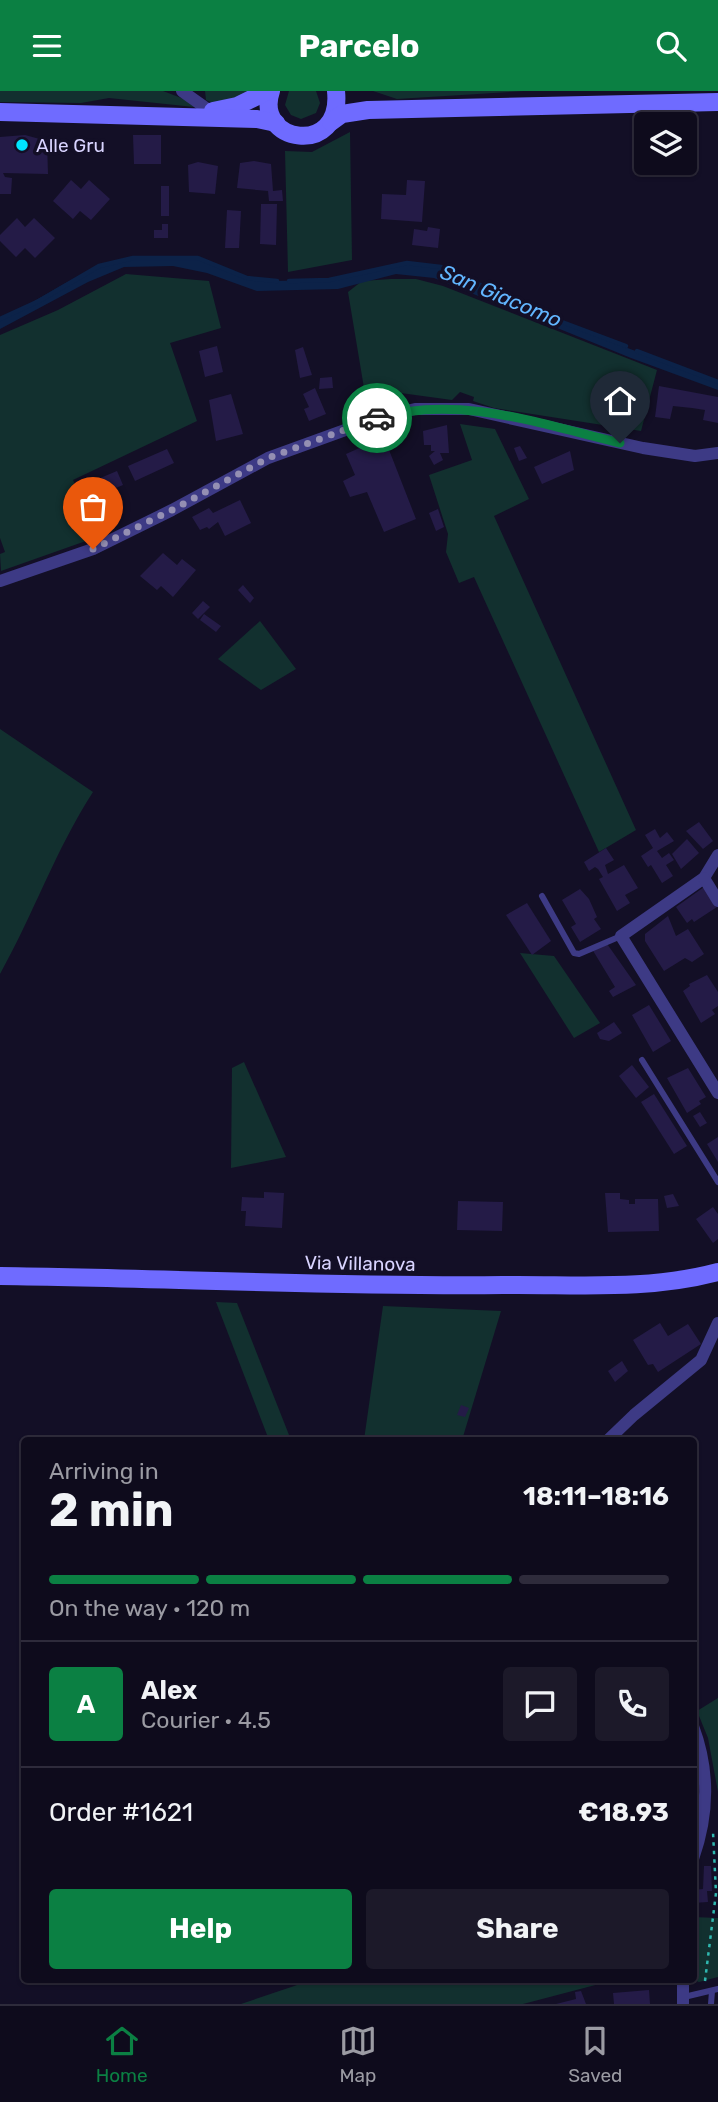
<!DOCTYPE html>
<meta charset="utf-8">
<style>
body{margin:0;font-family:Rubik,sans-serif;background:#1c1929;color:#f1f3f6;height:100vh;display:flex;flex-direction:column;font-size:26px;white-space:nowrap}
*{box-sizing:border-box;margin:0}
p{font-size:23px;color:#9b9ba3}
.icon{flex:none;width:38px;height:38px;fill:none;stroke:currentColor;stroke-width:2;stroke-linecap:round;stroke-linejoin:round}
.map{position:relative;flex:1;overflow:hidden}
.side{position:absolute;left:21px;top:1346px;width:676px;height:546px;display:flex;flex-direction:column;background:#0e0b1c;border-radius:7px;box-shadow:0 2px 5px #0004,0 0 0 2px #2e2b3b}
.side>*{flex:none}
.buttons{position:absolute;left:634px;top:21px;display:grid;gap:14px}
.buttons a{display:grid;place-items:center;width:63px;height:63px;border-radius:7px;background:#0e0b1c;box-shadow:0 2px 5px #0004,0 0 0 2px #2e2b3b;font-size:35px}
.pin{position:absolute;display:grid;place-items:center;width:60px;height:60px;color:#fff;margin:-72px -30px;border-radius:50% 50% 50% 0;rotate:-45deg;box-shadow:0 0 7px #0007}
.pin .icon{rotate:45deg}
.courier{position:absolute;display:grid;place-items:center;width:70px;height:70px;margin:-35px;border:5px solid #0b8043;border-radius:50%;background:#fff;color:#222;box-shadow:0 2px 9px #0007}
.summary em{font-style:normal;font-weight:700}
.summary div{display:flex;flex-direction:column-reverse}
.summary{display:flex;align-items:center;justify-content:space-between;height:119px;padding:0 28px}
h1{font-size:46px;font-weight:700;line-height:52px}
.bar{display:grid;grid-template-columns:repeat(4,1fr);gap:10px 7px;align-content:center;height:84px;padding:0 28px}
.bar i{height:9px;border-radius:5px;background:#2e2b3b}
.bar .active{background:#0b8043}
.bar p{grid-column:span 4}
.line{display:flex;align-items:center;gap:18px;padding:0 28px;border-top:2px solid #2e2b3b}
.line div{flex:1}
.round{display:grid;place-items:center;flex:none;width:74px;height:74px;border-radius:7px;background:#1c1929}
.button{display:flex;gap:14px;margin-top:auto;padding:14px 28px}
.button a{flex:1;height:80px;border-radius:7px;background:#0b8043;color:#fff;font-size:28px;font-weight:700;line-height:80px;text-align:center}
.button a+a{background:#1c1929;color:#f1f3f6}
header{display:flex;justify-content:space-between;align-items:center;height:91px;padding:0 28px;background:#0b8043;color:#fff;font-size:32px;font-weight:700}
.menu{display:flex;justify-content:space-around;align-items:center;height:98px;border-top:2px solid #2e2b3b;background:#0e0b1c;font-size:19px;color:#9b9ba3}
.menu a{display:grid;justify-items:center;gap:4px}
.menu .active{color:#0b8043}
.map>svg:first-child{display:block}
</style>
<header><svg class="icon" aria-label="menu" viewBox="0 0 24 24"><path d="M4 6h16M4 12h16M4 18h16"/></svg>Parcelo<svg class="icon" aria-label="search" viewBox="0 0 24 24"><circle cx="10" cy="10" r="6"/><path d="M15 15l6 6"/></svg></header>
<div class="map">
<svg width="718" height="1913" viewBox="0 0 718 1913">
<rect width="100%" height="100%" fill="#130f26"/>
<g fill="#12302f">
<path d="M0 0H163L184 8 194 16 109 7 81 12 0 11Z"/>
<path d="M205 0H253L251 3 215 13 206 9Z"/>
<path d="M289 0H316L320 12 316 22 301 28 291 24 285 14Z"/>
<path d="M373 0H524L397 8Z"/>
<path d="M350 41 352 169 288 181 285 60 312 61Z"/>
<path d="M126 183 209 190 221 237 170 252 197 330 73 389 100 445 1 480 0 463 5 461 0 447V244L58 219Z"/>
<path d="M391 188H416L443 195 657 279 641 340 494 317 473 310 474 306 460 301 452 309 364 297 348 201 362 190Z"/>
<path d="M460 333 495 338 529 408 494 425 636 739 599 761 474 486 459 492 446 461 448 443 429 384 472 369Z"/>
<path d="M260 530 296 578 261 599 218 568Z"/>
<path d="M0 638 93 701C56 758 33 824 0 883Z"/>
<path d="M520 862 554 865 600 932 574 947Z"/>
<path d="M244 971 286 1066 231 1077 232 977Z"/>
<path d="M216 1211 237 1212 291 1349H269Z"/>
<path d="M383 1215 501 1220 462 1349H364Z"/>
<path d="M718 1607V1701L708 1647 697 1620Z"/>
<path d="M693 1826 718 1827V1886L699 1891 691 1888Z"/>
<path d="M315 1888H602L603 1892 523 1913H241Z"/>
</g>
<path fill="#0c2248" d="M173 165 198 167 247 187 272 190 329 189 407 172 441 176 577 238 718 291V299L631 267 434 187 396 183 338 198 257 200 207 182 173 175 124 176 88 191 0 238V228C34 212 64 191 97 176 120 165 148 166 173 165Z"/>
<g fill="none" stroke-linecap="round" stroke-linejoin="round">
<g stroke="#0c2248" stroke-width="4.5">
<path d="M289 190 329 189 407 172 441 176 554 228"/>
<path d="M0 228 39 210 99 175 133 167H198L247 187 277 190"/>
<path d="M562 231 626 255"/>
<path d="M637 260 718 291"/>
</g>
</g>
<g fill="#241b47">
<path d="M25 44 47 50 48 83 3 82 5 86 12 87 11 103H0V46Z"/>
<path d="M133 44H161V73H134Z"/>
<path d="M254 70 271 73 273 100 282 99 283 110H269L268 100 237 97 240 72Z"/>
<path d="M198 71 218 75 215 103 189 101 188 74Z"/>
<path d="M71 89 81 98 89 89 110 108 91 129 80 120 73 128 53 110Z"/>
<path d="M407 89 425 90 422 131 381 128 382 103 406 104Z"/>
<rect x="161" y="95" width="8" height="30"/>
<path d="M261 113H277L276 154 260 153Z"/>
<path d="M227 119 241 120 239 157H225Z"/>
<path d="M17 127 25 136 34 127 55 147 35 167 25 157 16 166 0 150V144Z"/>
<path d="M162 133H168V147H154V139H162Z"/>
<path d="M428 136 440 138 438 157 412 154 414 138 427 140Z"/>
<path d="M217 255 223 281 205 286 199 260Z"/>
<path d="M303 256 312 284 300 287 295 259Z"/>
<path d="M332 286 333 297 319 298 320 287Z"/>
<path d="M659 295 718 306V332L703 329 705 319 692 317 673 315 670 328 655 326Z"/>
<path d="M315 297 326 323 309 330 304 318 309 316 303 303Z"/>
<path d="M231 303 243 343 216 350 209 309Z"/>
<path d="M447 334 449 362H440L443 369 434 374 429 365 435 360H431V354H424L423 340Z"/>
<path d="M384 346 416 428 384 441 367 401 350 406 343 390 355 384 346 363Z"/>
<path d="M520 355 527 367 519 370 514 357Z"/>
<path d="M167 358 174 372 135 390 128 375Z"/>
<path d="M570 360 574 379 542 393 534 376Z"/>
<path d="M117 380 123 394 85 410 79 396Z"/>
<path d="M240 409 251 432 225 445 218 431 209 438 207 436 200 439 192 426 209 417 213 422Z"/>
<path d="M438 418 444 436 436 440 429 422Z"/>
<path d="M163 462 177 474 182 468 196 479 173 506 161 495 157 499 140 485Z"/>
<path d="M243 494 254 507 250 512 238 499Z"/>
<path d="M203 510 210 516 198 528 192 522Z"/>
<path d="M204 523 221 535 216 541 200 529Z"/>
<path d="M699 731 713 750 703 758 686 740Z"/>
<path d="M655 738 660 747 667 741 674 750 657 760 662 767 669 762 674 769 666 774 673 785 662 792 651 774 648 776 641 765 653 757 645 744Z"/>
<path d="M687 748 699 762 681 778 672 763Z"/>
<path d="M606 757 614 769 605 774 608 783 624 774 638 797 625 804 630 812 617 820 599 788 603 786 598 778 595 776 589 780 584 771Z"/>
<path d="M704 796 717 816 694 831 692 828 687 832 676 816Z"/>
<path d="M580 798 589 808 597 826 594 828 601 838 580 851 571 836 576 833 562 809Z"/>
<path d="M527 812 551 850 532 864 506 824Z"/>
<path d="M668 825 676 845 688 838 704 863 692 871 685 867 664 880 645 850V843Z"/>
<path d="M605 850 636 894 613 906 609 900 615 896 592 858Z"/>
<path d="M707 884 718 901V915L712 919 715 923 701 932 683 900 690 895 689 893Z"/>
<path d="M649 914 671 950 653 961 632 924Z"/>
<path d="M614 931 622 942 609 950 600 948 597 942Z"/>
<path d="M632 974 649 996 636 1007 619 985Z"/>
<path d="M688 977 706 1006 699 1010 701 1013 687 1022 667 987Z"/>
<path d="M654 1003 687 1055 674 1063 641 1011Z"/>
<path d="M700 1021 707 1032 700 1036 693 1025Z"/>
<path d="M718 1046V1071L707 1053Z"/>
<path d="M264 1101 284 1102 282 1137 245 1135 246 1120H241L242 1106 264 1107Z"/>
<path d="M605 1102H620V1108L629 1109V1113H635V1108H658L659 1140 608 1141Z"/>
<path d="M673 1103 679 1115 667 1117 664 1105Z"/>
<path d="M458 1110 503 1111 502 1140 457 1139Z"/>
<path d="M713 1116 718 1123V1148L713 1152 696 1128Z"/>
<path d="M660 1232 668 1245 688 1233 701 1253 658 1281 653 1273 648 1274 633 1249Z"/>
<path d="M622 1270 628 1280 615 1291 608 1280Z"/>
<path d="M461 1314 469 1317 465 1326 457 1324Z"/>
<path d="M704 1775H711L712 1800H707L708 1811 693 1812V1799L703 1798Z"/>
<path d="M649 1899 650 1913H614L613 1902Z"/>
<path d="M581 1900 586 1913H556L576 1908 575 1901Z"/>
</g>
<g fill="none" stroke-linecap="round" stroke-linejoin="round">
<path stroke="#2fb8b0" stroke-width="2.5" stroke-dasharray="3.5 5" stroke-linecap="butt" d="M705 1890 716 1802 713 1741"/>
<g stroke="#3d3a85" stroke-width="6">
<path d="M542 805 574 862 579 863 621 845"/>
<path d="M642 969 718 1091"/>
<path d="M684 1906 718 1898"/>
<path d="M711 1913 712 1900"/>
</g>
<g stroke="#3d3a85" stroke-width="12">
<path d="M182 0 210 20"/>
<path d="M0 490 93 458 172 419 268 367 381 326 415 318H469L643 357 695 365 718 362"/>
<path d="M718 764 704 787 621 845 718 1002"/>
<path d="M704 787 718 810"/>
<path d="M608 1349 634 1324 701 1269 718 1232"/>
<path d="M693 1635C710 1680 709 1723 693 1768"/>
<path d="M683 1888V1913"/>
</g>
<g stroke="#6f6bff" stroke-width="18">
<path d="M271 0C253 52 343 67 336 0"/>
<path d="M213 20 237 15 268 0"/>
<path d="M0 21 257 28 276 32"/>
<path d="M331 31 342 23 368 19 718 11"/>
<path d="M0 1185C168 1187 335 1196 503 1194 576 1193 647 1200 718 1181"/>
</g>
</g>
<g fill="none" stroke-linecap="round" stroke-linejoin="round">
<path stroke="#948fb3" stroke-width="7" stroke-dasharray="0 12.6" d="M93 458 172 419 268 367 377 327"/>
<path stroke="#0b8043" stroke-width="9" d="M377 327C459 303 540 333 620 352"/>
</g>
<circle fill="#00e5ff" stroke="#130f26" stroke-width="2.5" cx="22" cy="54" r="7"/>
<g text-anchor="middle" stroke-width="7" stroke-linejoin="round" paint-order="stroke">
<g font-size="19" fill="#d9d4ff" stroke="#130f26" text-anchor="start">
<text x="36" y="61">Alle Gru</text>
</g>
<g font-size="19" fill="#d9d4ff" stroke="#130f26">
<text transform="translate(360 1172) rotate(1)" y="7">Via Villanova</text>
</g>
<g font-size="21" font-style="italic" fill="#62b6ff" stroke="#130f26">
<text transform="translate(501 205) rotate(23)" y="7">San Giacomo</text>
</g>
</g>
</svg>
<div class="buttons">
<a><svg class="icon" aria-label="layers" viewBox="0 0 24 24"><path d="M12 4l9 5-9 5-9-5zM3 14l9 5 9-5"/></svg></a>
</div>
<div class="pin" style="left:93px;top:458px;background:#ea580c"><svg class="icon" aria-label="bag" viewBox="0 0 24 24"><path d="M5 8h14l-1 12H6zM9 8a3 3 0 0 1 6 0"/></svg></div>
<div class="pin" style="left:620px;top:352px;background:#1f2937"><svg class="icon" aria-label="home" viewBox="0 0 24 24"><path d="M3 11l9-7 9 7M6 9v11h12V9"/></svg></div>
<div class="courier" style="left:377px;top:327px"><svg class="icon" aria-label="car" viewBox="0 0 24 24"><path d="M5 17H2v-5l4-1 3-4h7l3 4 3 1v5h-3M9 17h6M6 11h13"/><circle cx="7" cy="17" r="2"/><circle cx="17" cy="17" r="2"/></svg></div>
<section class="side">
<div class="summary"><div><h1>2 min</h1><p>Arriving in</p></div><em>18:11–18:16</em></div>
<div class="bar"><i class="active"></i><i class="active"></i><i class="active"></i><i></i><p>On the way · 120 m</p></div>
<div class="line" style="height:126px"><b class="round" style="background:#0b8043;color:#fff">A</b><div><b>Alex</b><p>Courier · 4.5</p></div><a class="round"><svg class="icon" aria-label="chat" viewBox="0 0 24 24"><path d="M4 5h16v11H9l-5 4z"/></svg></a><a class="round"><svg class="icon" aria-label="phone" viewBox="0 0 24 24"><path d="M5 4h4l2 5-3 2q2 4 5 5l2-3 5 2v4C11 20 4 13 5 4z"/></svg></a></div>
<div class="line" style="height:91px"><div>Order #1621</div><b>€18.93</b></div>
<div class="button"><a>Help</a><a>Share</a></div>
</section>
</div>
<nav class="menu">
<a class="active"><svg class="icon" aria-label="home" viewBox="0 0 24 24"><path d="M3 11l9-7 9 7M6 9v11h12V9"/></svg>Home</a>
<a><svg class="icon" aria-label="map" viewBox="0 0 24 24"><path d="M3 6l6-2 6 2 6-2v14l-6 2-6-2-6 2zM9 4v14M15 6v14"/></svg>Map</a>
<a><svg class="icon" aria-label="saved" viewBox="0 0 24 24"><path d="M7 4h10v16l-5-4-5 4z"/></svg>Saved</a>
</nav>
